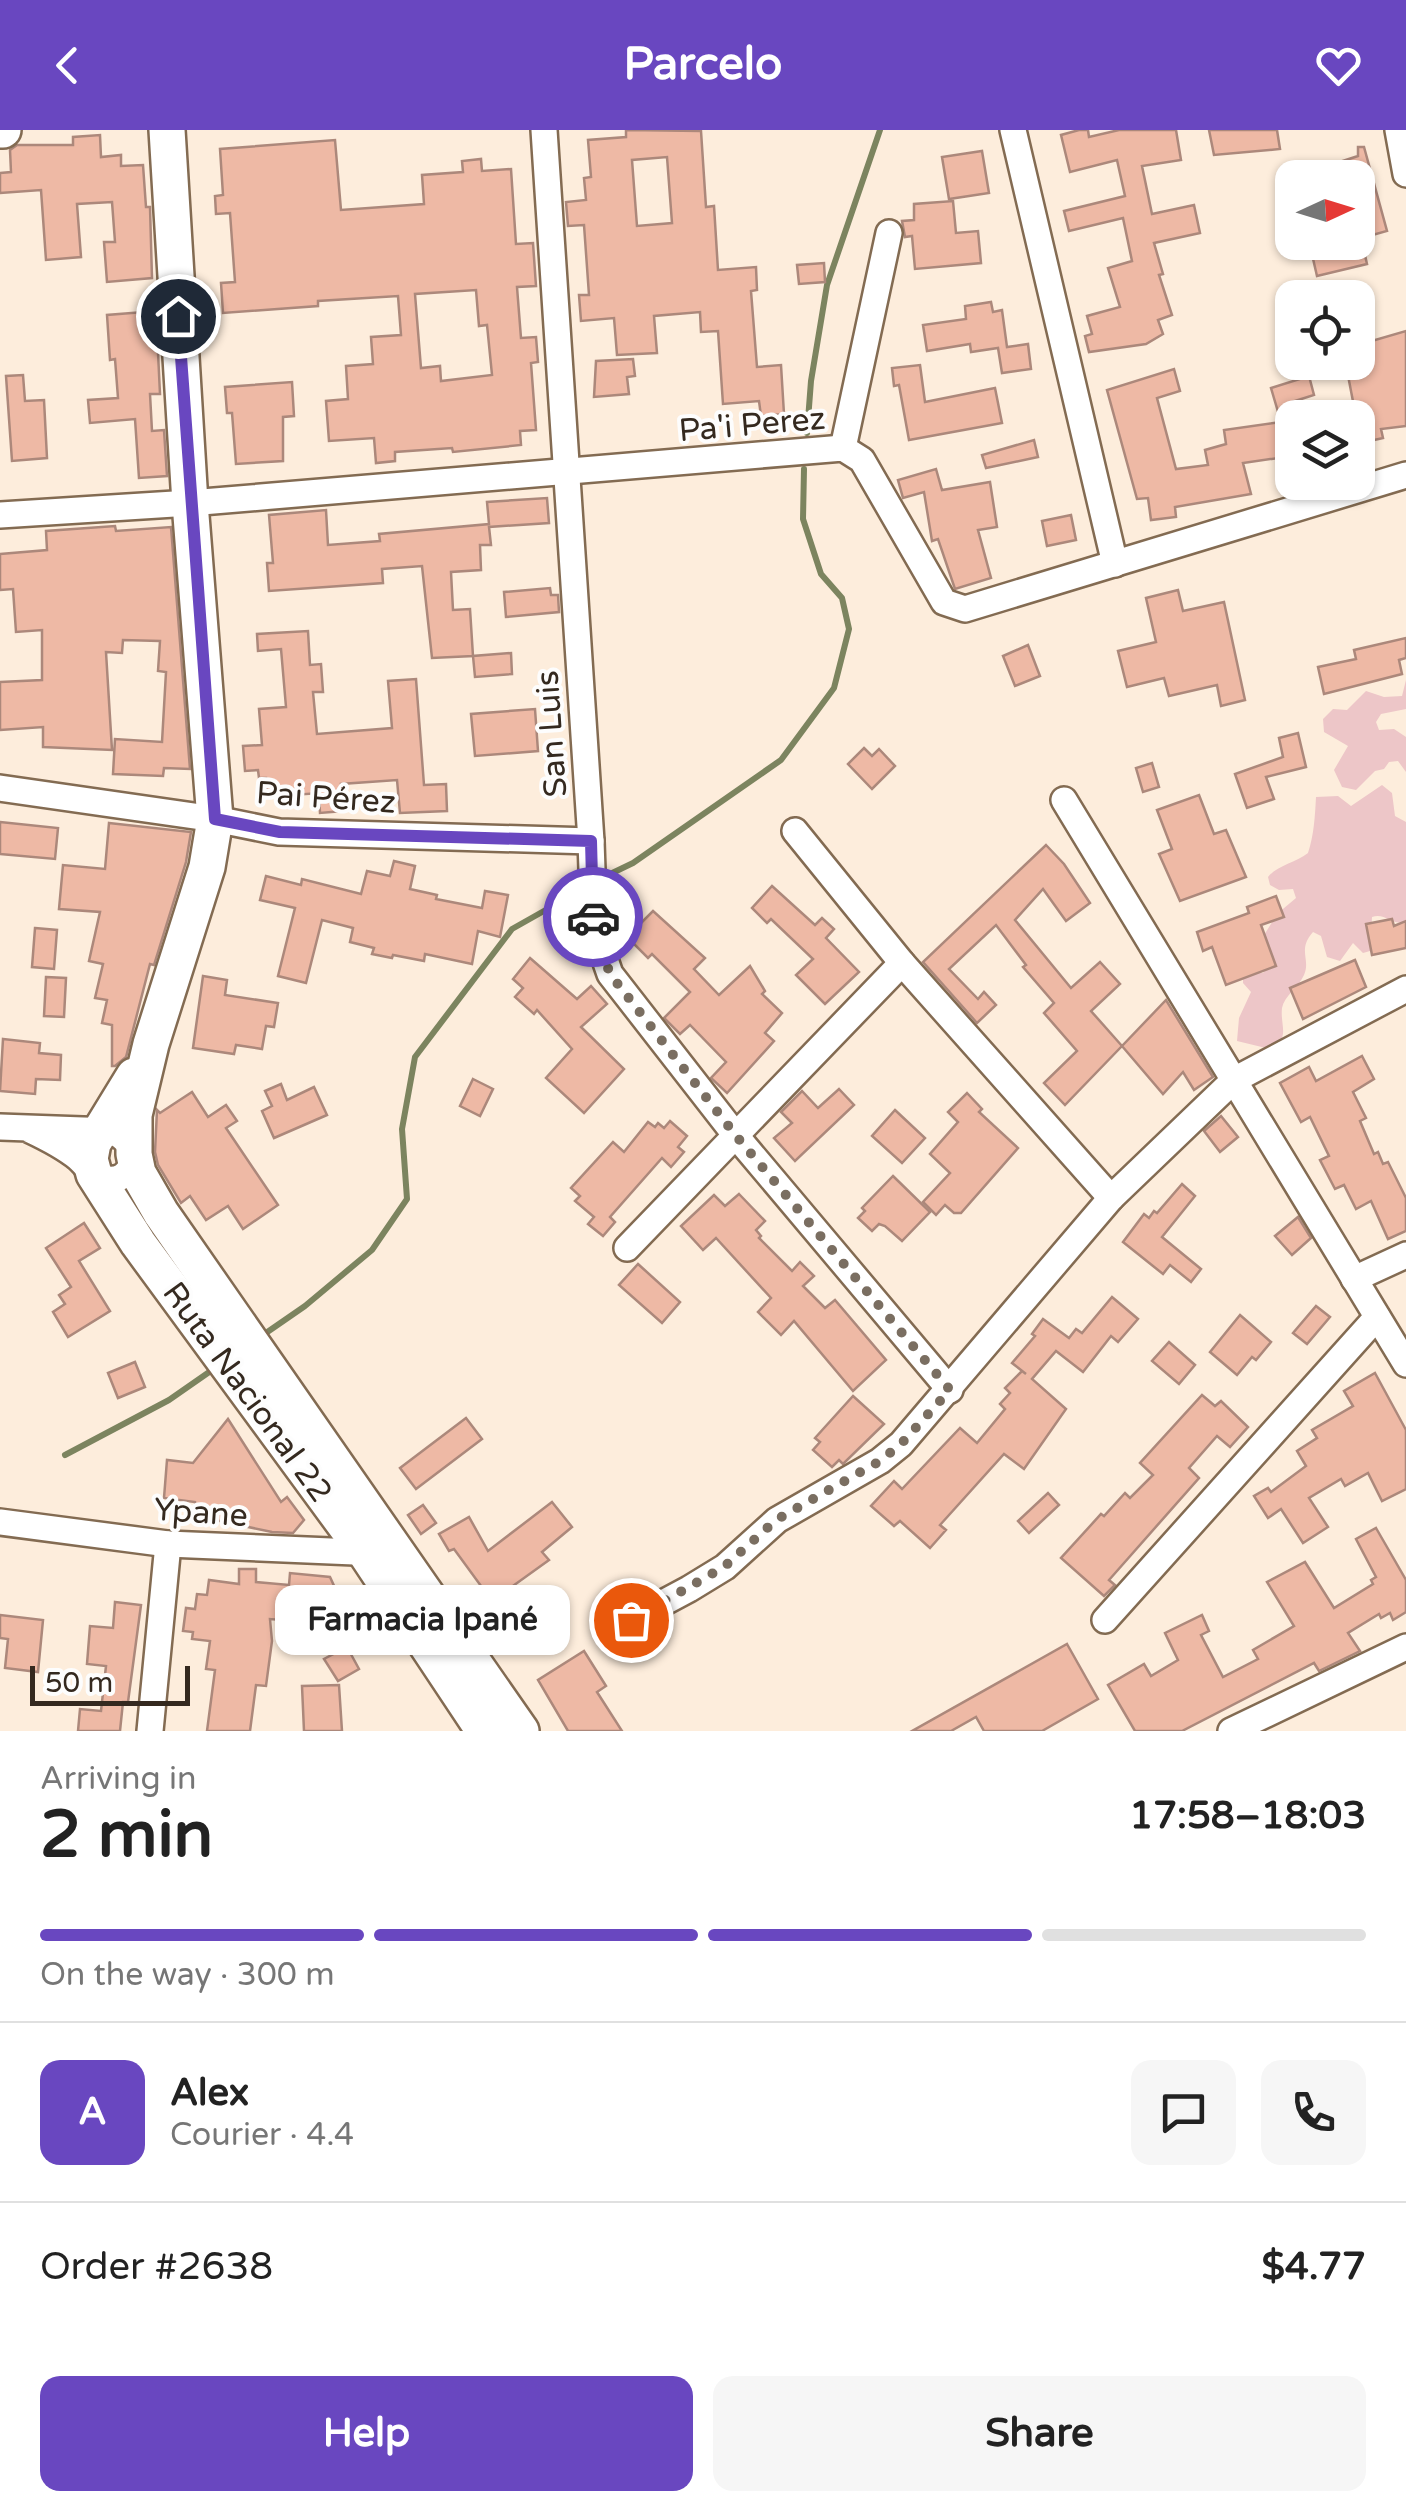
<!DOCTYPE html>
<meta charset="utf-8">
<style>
body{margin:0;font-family:"Varela Round",sans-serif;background:#f6f6f6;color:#222;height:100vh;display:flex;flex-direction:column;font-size:38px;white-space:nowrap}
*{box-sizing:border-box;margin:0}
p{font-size:32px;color:#767676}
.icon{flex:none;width:55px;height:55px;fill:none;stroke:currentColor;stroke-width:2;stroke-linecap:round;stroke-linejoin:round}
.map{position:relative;height:1601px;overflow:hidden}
.details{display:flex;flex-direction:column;background:#fff;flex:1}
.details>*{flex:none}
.needle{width:65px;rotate:86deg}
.buttons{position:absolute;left:1275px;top:30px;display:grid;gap:20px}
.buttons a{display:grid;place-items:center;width:100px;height:100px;border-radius:20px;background:#fff;box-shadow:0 2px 8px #0004;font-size:50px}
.scale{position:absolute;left:30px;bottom:25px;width:160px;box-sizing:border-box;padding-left:10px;border:5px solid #34291f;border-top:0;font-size:28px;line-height:35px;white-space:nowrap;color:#34291f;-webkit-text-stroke:8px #fdfdfd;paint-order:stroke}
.pin{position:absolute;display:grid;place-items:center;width:85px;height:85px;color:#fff;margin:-42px;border:5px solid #fff;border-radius:50%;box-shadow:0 2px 10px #0007}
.courier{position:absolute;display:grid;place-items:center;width:100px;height:100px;margin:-50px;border:8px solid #6947c0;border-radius:50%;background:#fff;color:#222;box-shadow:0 2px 12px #0007}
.bubble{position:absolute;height:70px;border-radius:20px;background:#fff;box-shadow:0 2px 8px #0004;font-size:32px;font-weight:700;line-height:70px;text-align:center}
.headline em{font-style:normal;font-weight:700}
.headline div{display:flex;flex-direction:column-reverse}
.headline{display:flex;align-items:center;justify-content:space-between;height:170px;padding:0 40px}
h1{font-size:65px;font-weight:700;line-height:75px}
.bar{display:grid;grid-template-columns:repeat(4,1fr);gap:15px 10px;align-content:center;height:120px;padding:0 40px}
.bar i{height:12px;border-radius:8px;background:#e0e0e0}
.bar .current{background:#6947c0}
.bar p{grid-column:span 4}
.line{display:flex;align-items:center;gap:25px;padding:0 40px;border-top:2px solid #e0e0e0}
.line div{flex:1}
.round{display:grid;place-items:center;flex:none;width:105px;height:105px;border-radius:20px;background:#f6f6f6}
.action{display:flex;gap:20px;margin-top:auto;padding:20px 40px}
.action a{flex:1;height:115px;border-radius:20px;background:#6947c0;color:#fff;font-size:40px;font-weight:700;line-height:115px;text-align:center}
.action a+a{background:#f6f6f6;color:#222}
header{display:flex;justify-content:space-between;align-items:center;height:130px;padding:0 40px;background:#6947c0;color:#fff;font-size:45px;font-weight:700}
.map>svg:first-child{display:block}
</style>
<header><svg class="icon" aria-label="back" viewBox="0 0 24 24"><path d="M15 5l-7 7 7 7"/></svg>Parcelo<svg class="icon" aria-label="heart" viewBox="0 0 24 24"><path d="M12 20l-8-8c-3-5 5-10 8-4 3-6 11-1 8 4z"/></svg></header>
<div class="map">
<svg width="1406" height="1601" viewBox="0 0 1406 1601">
<rect width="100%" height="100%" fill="#fdeddc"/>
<g fill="#edc6c8">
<path d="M1406 550V579L1381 584 1376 592 1379 600 1394 599 1406 607V642L1398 631 1389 632 1384 639 1375 641 1356 660 1342 657 1334 640 1348 616 1324 602 1323 589 1333 579 1347 580 1366 561 1384 567 1402 566Z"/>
<path d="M1382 655 1392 663 1395 686 1406 692V792C1392 796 1385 782 1372 787L1370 821 1363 823 1353 813 1340 831 1327 827 1321 806 1313 802C1297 820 1311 829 1304 845 1299 857 1284 866 1282 878 1280 897 1291 908 1270 919L1237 911 1239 888 1251 862 1243 853V844L1255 841 1263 843 1273 828 1261 810 1277 784 1296 768 1293 759 1279 760 1270 755 1268 747C1276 736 1295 733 1308 723 1314 705 1315 686 1316 667L1338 666 1351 676Z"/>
</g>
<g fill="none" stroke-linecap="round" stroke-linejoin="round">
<g stroke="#7c845f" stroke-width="6">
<path d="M807 303 811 251 827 155 880 0"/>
<path d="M606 746 633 733 781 630 834 558 849 499 842 468 821 444 803 389 804 339"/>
<path d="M263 1205 305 1176 372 1120 407 1069 402 999 415 927 512 799 574 764"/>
<path d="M65 1325 169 1270 215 1238"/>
</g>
</g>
<g fill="#eeb9a5" stroke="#ac887b" stroke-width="2.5" fill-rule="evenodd">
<path d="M626 0 701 1 706 77 714 76 718 140 756 137 757 160 751 161 757 237 781 235 784 284 761 286 759 271 723 274 718 201 701 202 700 182 654 186 657 223 617 225 614 188 581 191 579 165H589L584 95 568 96 566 72 586 70 584 48 591 47 588 10 626 7ZM667 27 672 93 637 96 632 30Z"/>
<path d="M1079 0H1088L1089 7 1119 0H1176L1181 30 1142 36 1152 84 1194 75 1200 103 1154 113 1163 144 1159 145 1172 185 1158 190 1163 204 1146 214 1089 222 1085 206 1092 204 1087 186 1120 177 1108 138 1132 131 1123 88 1069 101 1064 81 1125 66 1117 30 1070 42 1061 5Z"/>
<path d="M1209 0H1277L1280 19 1214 25Z"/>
<path d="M100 5 101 27 121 25V36L143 35 146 77H150L152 148 107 152 104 112H115L112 72 77 74 81 127 46 130 41 60 0 63V43L11 42 10 20 17 15H73V7Z"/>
<path d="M335 10 341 80 424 74 422 45 463 42 462 31 481 29 482 41 511 39 516 114 533 113 536 156 517 157 521 208 536 207 538 232 531 233 536 300 520 301 521 315 453 322 452 318 395 322V331L376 333 374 308 329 311 326 271 348 269 346 236 373 234 371 207 401 205 398 166 318 171V176L223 183 221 153 235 152 230 83 216 84 215 66 223 65 220 19ZM476 160 479 196 487 195 492 245 441 251 440 236 421 238 415 164Z"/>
<path d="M1358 17H1364L1387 101 1358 109V48H1303V44L1358 26Z"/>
<path d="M982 21 989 63 949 69 942 27Z"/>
<path d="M953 71 956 103 978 101 981 133 915 139 912 106 905 107 902 91 914 90V74Z"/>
<path d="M1341 112H1362L1367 134 1317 146 1311 120Z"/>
<path d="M824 133 825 152 799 154 797 135Z"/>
<path d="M991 172 993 182 1002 180 1007 217 1028 214 1031 239 1002 243 998 218 971 222 970 214 927 221 923 195 966 189 965 176Z"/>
<path d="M156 181 160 264H150L152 301 164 300 167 346 139 348 135 289 90 293 88 270 118 268 115 229 110 230 107 185Z"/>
<path d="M1406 201V296L1381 299 1383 308 1361 313 1346 235 1358 233V215Z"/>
<path d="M633 229 635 246 627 247 629 264 594 267 596 231Z"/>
<path d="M920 235 925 272 995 258 1002 293 909 310 899 255 894 256 892 238Z"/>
<path d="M1174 239 1180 261 1157 268 1176 339 1208 335 1205 320 1226 314 1224 300 1281 292 1271 258 1309 246 1314 265 1292 272V326L1243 333 1251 364 1175 377 1176 387 1151 390 1148 368 1137 369 1107 260Z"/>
<path d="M23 245 25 271 44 270 47 328 12 331 6 246Z"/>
<path d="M292 252 294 286 283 287V331L236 334 232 283H227L225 257Z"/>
<path d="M1034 310 1038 327 986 338 982 325Z"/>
<path d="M936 339 942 360 990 352 997 397 978 400 991 448 955 459 938 409 932 411 924 362 903 368 898 350Z"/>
<path d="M547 368 549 393 489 397 491 415H480L481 440 451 442 453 480 470 479 473 526 432 528 422 436 382 439 383 453 269 461 267 433H273L269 385 326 380 328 415 380 411 379 404 489 394 487 372Z"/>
<path d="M1071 385 1076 410 1047 416 1042 391Z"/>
<path d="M115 396 116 401 171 397 190 639 164 638 163 646 113 644 115 609 162 612 166 542 158 541 160 511 123 510 122 523 106 522 112 620 43 617V597L0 600V552L42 550V500L16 502 13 459 0 460V424L47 420 46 401Z"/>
<path d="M550 458 551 465H558L559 482 506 487 504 462Z"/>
<path d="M1178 460 1183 481 1224 472 1245 570 1221 576 1217 555 1169 566 1164 548 1127 557 1118 521 1156 512 1146 468Z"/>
<path d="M308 501 310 535 321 534 323 562H313L317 604 392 598 388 551 416 549 424 655 446 654 447 681 400 683 397 650 341 654 343 681 320 683 319 663 267 667 266 648H259L258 640 245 641 243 616 262 615 259 579 286 577 281 519 258 521 257 504Z"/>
<path d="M1406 508V528L1399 530 1402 544 1324 564 1318 537 1356 529 1354 520Z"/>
<path d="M1028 515 1040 546 1015 556 1003 526Z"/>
<path d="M511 523 512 544 475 547 473 526Z"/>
<path d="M535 579 538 621 475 626 471 584Z"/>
<path d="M1298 603 1306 637 1266 647 1274 669 1247 678 1235 644 1283 627 1279 608Z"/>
<path d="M864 618 872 626 879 619 895 636 872 659 848 634Z"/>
<path d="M1152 633 1159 657 1143 662 1136 638Z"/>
<path d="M1199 665 1214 704 1226 700 1246 747 1180 771 1159 724 1172 719 1157 680Z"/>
<path d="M0 692 58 698 55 729 0 724Z"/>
<path d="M109 693 191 702 186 732 154 835 150 834 126 927 115 936H112V895L102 893 107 870 95 868 103 834 89 831 100 782 59 779 63 735 105 739Z"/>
<path d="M1046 715 1064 734 1090 773 1066 791 1043 759 1015 790 1071 858 1100 832 1120 854 1091 881 1122 916 1166 870 1213 947 1194 960 1183 942 1163 964 1122 916 1065 975 1044 953 1077 921 1044 883 1054 873 1023 837 1026 835 996 795 949 839 978 869 984 862 996 875 977 893 923 832Z"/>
<path d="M394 731 415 736 410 759 437 765 436 769 482 778 485 761 508 765 500 807 478 801 472 834 425 824 424 831 393 825 392 828 372 824 374 818 350 812 353 798 322 790 306 853 278 846 295 778 260 770 266 746 301 755 302 749 361 764 367 741 390 746Z"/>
<path d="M772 756 815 795 822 788 834 799 826 808 859 842 825 874 796 845 813 829 771 789 767 793 752 778Z"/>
<path d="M1276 766 1284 787 1261 795 1276 836 1226 855 1212 817 1203 821 1197 802 1249 783 1247 777Z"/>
<path d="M653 781 705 828 694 839 719 865 750 836 765 861 762 864 782 883 765 903 774 911 727 963 711 948 726 932 690 895 680 904 664 888 690 862 652 824 648 828 627 807Z"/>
<path d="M1392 789 1394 796 1406 791V818L1372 825 1366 794Z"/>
<path d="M35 798 57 800 54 839 32 837Z"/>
<path d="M530 828 577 869 591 856 607 874 581 897 624 939 584 983 546 948 572 919 537 880 534 884 515 867 523 858 513 849Z"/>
<path d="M1355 830 1366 857 1303 889 1290 858Z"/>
<path d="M203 846 227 850 225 865 278 873 274 897 266 896 262 919 236 915 234 924 193 918Z"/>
<path d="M46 847 66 848 64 887 44 886Z"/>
<path d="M3 909 40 913 39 923 61 925 60 950 36 949 35 964 0 961Z"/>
<path d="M1362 926 1374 949 1353 962 1366 988 1360 991 1374 1024 1378 1022 1383 1034 1388 1032 1406 1068V1101L1388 1109 1371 1071 1356 1079 1344 1055 1335 1059 1320 1030 1329 1026 1310 987 1301 992 1280 953 1309 937 1316 951Z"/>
<path d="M473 949 493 959 480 986 460 976Z"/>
<path d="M281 954 287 970 314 957 327 985 274 1008 262 981 272 976 265 961Z"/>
<path d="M839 959 854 975 795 1031 774 1008 792 993 781 982 802 961 818 978Z"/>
<path d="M192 962 208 987 226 975 237 991 226 998 278 1075 243 1099 228 1076 206 1090 190 1066 181 1073 158 1035 155 1022 157 980 160 983Z"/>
<path d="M967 963 982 979 979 982 1018 1018 961 1083H954L945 1075 936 1085 923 1072 950 1043 930 1024 958 992 948 982Z"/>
<path d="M895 980 925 1008 902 1033 872 1006Z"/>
<path d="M1221 986 1238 1007 1220 1022 1204 1001Z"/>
<path d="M670 991 687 1006 678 1017 684 1022 671 1037 662 1028 610 1087 615 1092 603 1106 588 1094 594 1087 575 1071 580 1066 571 1058 613 1012 624 1022 648 992 655 997 658 993 664 998Z"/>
<path d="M893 1046 930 1082 902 1111 885 1096 879 1094 872 1101 858 1088 865 1081 862 1078Z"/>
<path d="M1182 1054 1195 1066 1162 1107 1201 1139 1191 1152 1170 1135 1163 1144 1123 1112 1144 1084 1149 1088 1154 1081 1157 1083Z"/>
<path d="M739 1064 765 1091 756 1100 761 1106 759 1108 792 1141 800 1132 814 1146 803 1156 825 1178 835 1170 886 1230 853 1261 794 1191 781 1205 758 1182 771 1168 716 1108 703 1120 681 1096 714 1065 725 1076Z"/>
<path d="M1298 1087 1311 1108 1292 1125 1275 1106Z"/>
<path d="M84 1093 100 1118 79 1131 110 1181 68 1207 53 1182 65 1174 59 1165 71 1157 46 1118Z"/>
<path d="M638 1134 680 1172 662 1193 619 1155Z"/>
<path d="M1112 1167 1138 1189 1118 1212 1111 1206 1083 1242 1056 1221 1032 1249 1066 1279 1024 1339 1004 1324 940 1395 946 1400 930 1418 900 1391 894 1396 871 1376 894 1351 902 1359 960 1298 977 1313 1005 1279 1000 1274 1010 1263 1005 1258 1022 1241 1026 1244 1012 1233 1035 1206 1032 1204 1043 1189 1069 1208 1076 1199 1082 1203Z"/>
<path d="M1316 1176 1330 1187 1307 1214 1293 1203Z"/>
<path d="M1240 1185 1271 1212 1256 1230 1252 1227 1237 1245 1210 1222Z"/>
<path d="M1169 1212 1195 1235 1179 1254 1152 1231Z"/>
<path d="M135 1232 145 1257 118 1268 108 1243Z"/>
<path d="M1375 1243 1406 1300V1359L1382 1371 1368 1343 1345 1356 1341 1349 1309 1368 1328 1397 1303 1413 1281 1379 1268 1388 1254 1366 1268 1358 1271 1362 1306 1336 1297 1321 1317 1308 1312 1300 1353 1276 1344 1261Z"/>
<path d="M1202 1265 1215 1276 1221 1271 1248 1297 1230 1317 1217 1306 1189 1338 1199 1348 1109 1450 1115 1455 1104 1466 1061 1428 1101 1384 1104 1386 1125 1363 1130 1368 1153 1345 1140 1333Z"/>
<path d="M853 1266 884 1294 843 1334 839 1330 832 1337 813 1320 820 1312 815 1308Z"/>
<path d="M466 1288 482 1309 416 1359 400 1338Z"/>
<path d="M228 1289 281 1372 287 1367 304 1390 293 1403 272 1402 196 1386 195 1372 164 1368 167 1330 193 1333Z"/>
<path d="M1048 1363 1059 1375 1029 1403 1018 1391Z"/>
<path d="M552 1372 572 1397 542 1422 549 1430 492 1471 454 1419 449 1421 439 1404 469 1387 488 1421Z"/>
<path d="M423 1375 436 1393 421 1404 408 1385Z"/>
<path d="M1376 1398 1406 1450V1482L1393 1490 1390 1483 1381 1488 1379 1484 1348 1503 1360 1521 1319 1541 1314 1533 1182 1601H1135L1108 1555 1144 1534 1151 1546 1178 1530 1165 1503 1202 1485 1209 1501 1201 1505 1223 1547 1258 1529 1253 1520 1294 1496 1267 1452 1305 1432 1334 1478 1373 1454 1371 1450 1376 1447 1356 1409Z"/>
<path d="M239 1439H256V1452L289 1455 290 1443 330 1447 340 1469 335 1472 340 1480 307 1498V1492L270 1489 272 1511 266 1556 256 1555 250 1601H207L215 1540 206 1539 210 1511 192 1509 193 1502 183 1501 186 1478 195 1479 197 1464 207 1465 209 1450 239 1454Z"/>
<path d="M115 1472 141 1475 128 1572H123L120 1601H78L80 1579 101 1581 106 1536 87 1534 90 1496 113 1498Z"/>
<path d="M0 1485 43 1490 38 1542 5 1538 8 1509 0 1508Z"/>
<path d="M1067 1514 1098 1569 1042 1601H984L976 1587 951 1601H912Z"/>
<path d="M347 1517 359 1539 338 1551 324 1529Z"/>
<path d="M584 1521 606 1556 597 1562 622 1601H568L538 1550Z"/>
<path d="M339 1555 342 1601H304L302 1556Z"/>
</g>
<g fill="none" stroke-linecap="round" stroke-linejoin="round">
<g stroke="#836b52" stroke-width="30">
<g id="minor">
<path d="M544 0 591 711 594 798 610 844 737 1007 950 1260"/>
<path d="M1013 0 1115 434"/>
<path d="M1398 0 1406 44"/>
<path d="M843 318 889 103"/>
<path d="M0 385 190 373 843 318 862 330 944 472 965 479 1406 345"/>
<path d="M0 658 215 689 279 702 591 711"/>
<path d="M1064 670 1406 1234"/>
<path d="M795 701 902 833 1111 1068"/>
<path d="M0 997 111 1001C146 1014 134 1057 103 1048 92 1045 86 1035 78 1028 63 1016 47 1008 30 1000"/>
<path d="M627 1118 902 833"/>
<path d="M1354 1149 1406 1125"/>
<path d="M0 1392 168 1414 378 1423"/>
<path d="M631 1490 689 1459 725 1437 777 1390 880 1331 901 1314 1111 1068 1234 950 1406 859"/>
<path d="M1105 1490 1377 1187"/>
<path d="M150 1601 168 1414"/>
<path d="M1231 1601 1406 1517"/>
</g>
</g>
<g stroke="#836b52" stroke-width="40">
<g id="highway">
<path d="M0 0H3"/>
<path d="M167 0 190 373 215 689 207 737 151 914 134 985V1024L138 1043 161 1083 521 1601"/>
<path d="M134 946 93 1013 90 1029 94 1044 138 1113 367 1425 484 1601"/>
</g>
</g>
<use href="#minor" stroke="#fff" stroke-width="25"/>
<use href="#highway" stroke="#fff" stroke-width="35"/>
</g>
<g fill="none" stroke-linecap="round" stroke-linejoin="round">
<path stroke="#7a6e61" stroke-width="10" stroke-dasharray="0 18" d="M593 787 594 798 610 844 737 1007 950 1260 901 1314 880 1331 776 1390 724 1437 631 1490"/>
<path stroke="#6947c0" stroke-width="12" d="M178 186 215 689 280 702 591 711 593 787"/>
</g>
<g text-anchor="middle" stroke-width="8" stroke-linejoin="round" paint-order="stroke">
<g font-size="32" fill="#34291f" stroke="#fdfdfd">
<text transform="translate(752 294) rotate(-5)" y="11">Pa'i Perez</text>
<text transform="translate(551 604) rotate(-94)" y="11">San Luis</text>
<text transform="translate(326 667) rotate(4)" y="11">Pai Pérez</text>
<text transform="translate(248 1262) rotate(54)" y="11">Ruta Nacional 22</text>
<text transform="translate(201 1382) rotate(4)" y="11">Ypane</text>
</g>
</g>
</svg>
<div class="buttons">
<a><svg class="needle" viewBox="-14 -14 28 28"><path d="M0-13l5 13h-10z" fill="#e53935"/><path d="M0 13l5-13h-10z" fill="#767676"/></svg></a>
<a><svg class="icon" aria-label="locate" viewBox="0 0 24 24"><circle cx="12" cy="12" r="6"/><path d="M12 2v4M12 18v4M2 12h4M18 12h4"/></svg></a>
<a><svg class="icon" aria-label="layers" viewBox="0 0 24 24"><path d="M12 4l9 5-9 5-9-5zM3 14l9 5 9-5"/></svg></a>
</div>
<div class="scale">50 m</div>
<div class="pin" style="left:631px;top:1490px;background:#ea580c"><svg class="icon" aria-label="bag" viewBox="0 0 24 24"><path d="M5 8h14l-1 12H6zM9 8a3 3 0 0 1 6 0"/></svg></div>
<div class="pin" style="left:178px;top:186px;background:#1f2937"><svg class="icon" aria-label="home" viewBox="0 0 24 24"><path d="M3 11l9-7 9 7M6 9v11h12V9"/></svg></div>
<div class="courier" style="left:593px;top:787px"><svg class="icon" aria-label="car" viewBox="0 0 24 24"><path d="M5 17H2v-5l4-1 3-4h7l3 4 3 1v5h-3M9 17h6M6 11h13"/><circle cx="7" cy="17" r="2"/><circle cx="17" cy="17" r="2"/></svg></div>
<div class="bubble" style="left:275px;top:1455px;width:295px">Farmacia Ipané</div>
</div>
<section class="details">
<div class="headline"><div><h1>2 min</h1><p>Arriving in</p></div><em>17:58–18:03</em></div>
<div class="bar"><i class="current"></i><i class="current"></i><i class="current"></i><i></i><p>On the way · 300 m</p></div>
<div class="line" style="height:180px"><b class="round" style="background:#6947c0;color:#fff">A</b><div><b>Alex</b><p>Courier · 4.4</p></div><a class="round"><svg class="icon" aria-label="chat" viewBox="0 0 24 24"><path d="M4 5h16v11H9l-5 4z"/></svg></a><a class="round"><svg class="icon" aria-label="phone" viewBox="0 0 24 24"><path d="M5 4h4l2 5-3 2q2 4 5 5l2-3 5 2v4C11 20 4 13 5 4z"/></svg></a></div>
<div class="line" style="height:130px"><div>Order #2638</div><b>$4.77</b></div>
<div class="action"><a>Help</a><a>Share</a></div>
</section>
